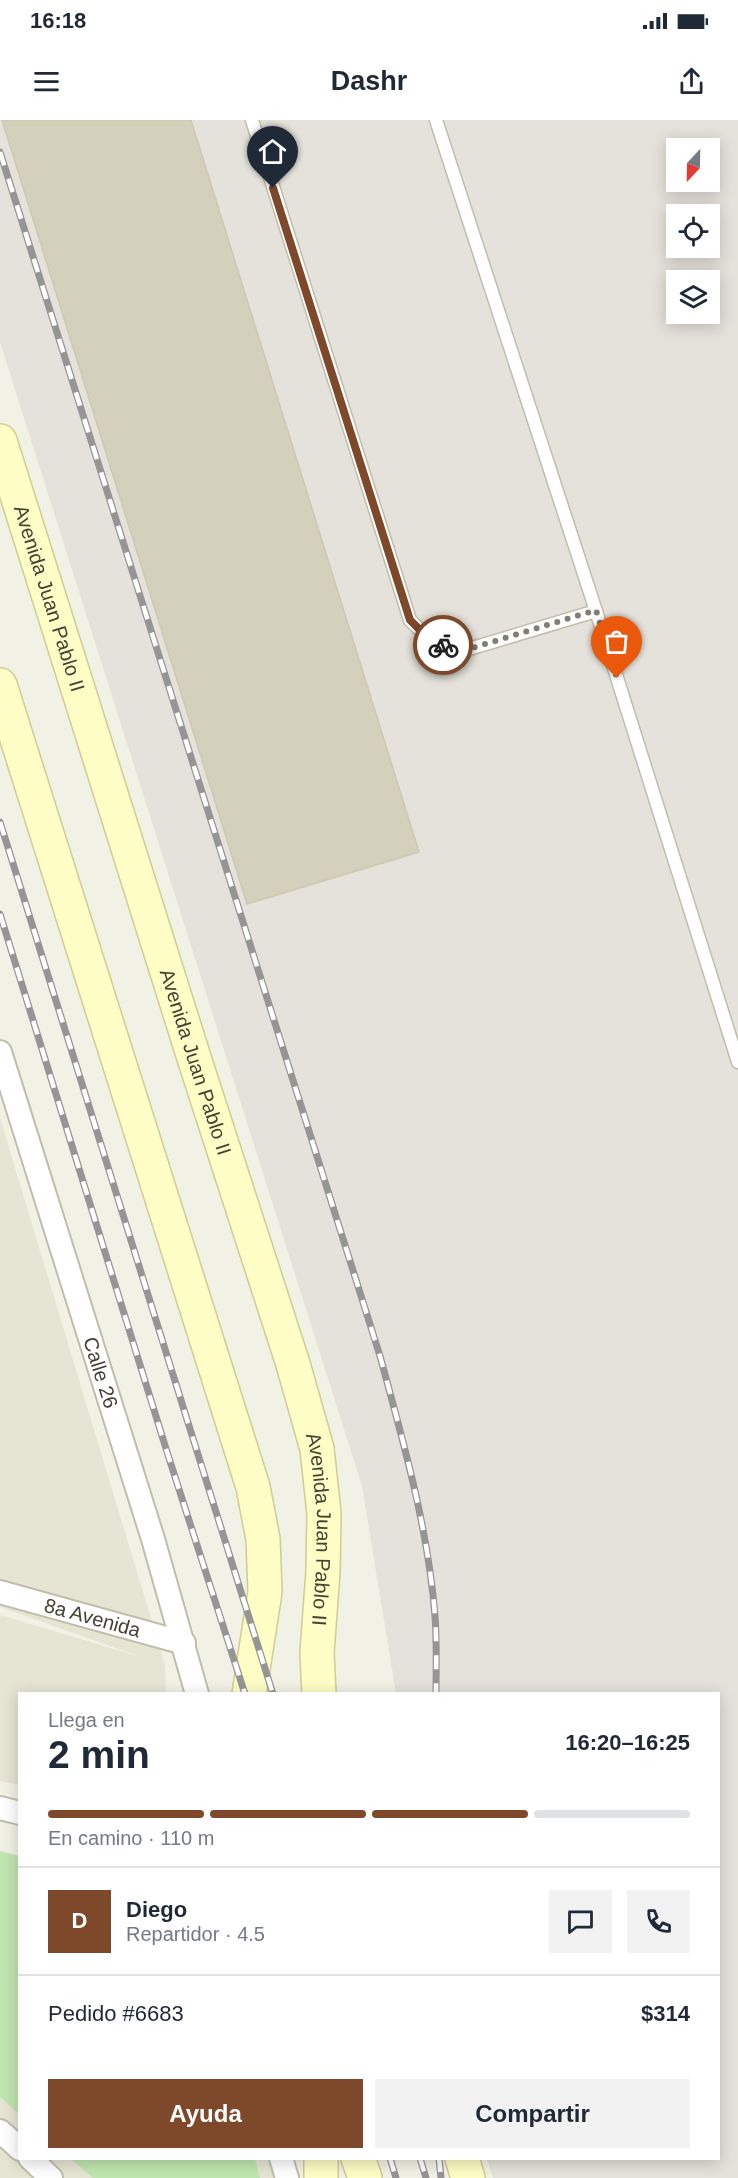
<!DOCTYPE html>
<html lang="es">
<meta charset="utf-8">
<style>
body{margin:0;font-family:Helvetica,sans-serif;background:#f2f2f3;color:#1f2937;height:100vh;display:flex;flex-direction:column;font-size:22px;white-space:nowrap}
*{box-sizing:border-box;margin:0}
p{font-size:20px;color:#747a83}
.icon{flex:none;width:33px;height:33px;fill:none;stroke:currentColor;stroke-width:2;stroke-linecap:round;stroke-linejoin:round}
.map{position:relative;flex:1;overflow:hidden}
.sheet{position:absolute;left:18px;top:1572px;width:702px;height:468px;display:flex;flex-direction:column;background:#fff;border-radius:0px;box-shadow:0 3px 15px #0003}
.sheet>*{flex:none}
.needle{width:39px;rotate:202deg}
.buttons{position:absolute;left:666px;top:18px;display:grid;gap:12px}
.buttons a{display:grid;place-items:center;width:54px;height:54px;border-radius:0px;background:#fff;box-shadow:0 3px 15px #0003;font-size:30px}
.pin{position:absolute;display:grid;place-items:center;width:51px;height:51px;color:#fff;margin:-62px -26px;border-radius:50% 50% 50% 0;rotate:-45deg;box-shadow:0 0 6px #0007}
.pin .icon{rotate:45deg}
.courier{position:absolute;display:grid;place-items:center;width:60px;height:60px;margin:-30px;border:4px solid #7e492a;border-radius:50%;background:#fff;color:#222;box-shadow:0 2px 8px #0007}
.head em{font-style:normal;font-weight:700}
.head div{display:flex;flex-direction:column-reverse}
.head{display:flex;align-items:center;justify-content:space-between;height:102px;padding:0 30px}
h1{font-size:39px;font-weight:700;line-height:45px}
.bar{display:grid;grid-template-columns:repeat(4,1fr);gap:9px 6px;align-content:center;height:72px;padding:0 30px}
.bar i{height:8px;border-radius:4px;background:#e0e1e3}
.bar .current{background:#7e492a}
.bar p{grid-column:span 4}
.line{display:flex;align-items:center;gap:15px;padding:0 30px;border-top:2px solid #e0e1e3}
.line div{flex:1}
.round{display:grid;place-items:center;flex:none;width:63px;height:63px;border-radius:0px;background:#f2f2f3}
.action{display:flex;gap:12px;margin-top:auto;padding:12px 30px}
.action a{flex:1;height:69px;border-radius:0px;background:#7e492a;color:#fff;font-size:24px;font-weight:700;line-height:69px;text-align:center}
.action a+a{background:#f2f2f3;color:#1f2937}
.status{display:flex;justify-content:space-between;align-items:center;height:42px;padding:0 30px;background:#fff;direction:ltr}
.status svg{height:16px;fill:currentColor}
header{display:flex;justify-content:space-between;align-items:center;height:78px;padding:0 30px;background:#fff;font-size:27px;font-weight:700}
.map>svg:first-child{display:block}
</style>
<div class="status"><b>16:18</b><svg viewBox="0 0 49 12"><path d="M0 12V9h3v3zM5 12V6h3v6zM10 12V3h3v9zM15 12V0h3v12zM26 1h20v11H26zM47 4h2v5h-2z"/></svg></div>
<header><svg class="icon" aria-label="menu" viewBox="0 0 24 24"><path d="M4 6h16M4 12h16M4 18h16"/></svg>Dashr<svg class="icon" aria-label="share" viewBox="0 0 24 24"><path d="M12 15V3M7 8l5-5 5 5M5 13v7h14v-7"/></svg></header>
<div class="map">
<svg width="738" height="2058" viewBox="0 0 738 2058">
<rect width="100%" height="100%" fill="#f2f1e5"/>
<g fill="#e6e5d4">
<path d="M0 998 165 1545 166 1573 20 1574 19 1665 0 1661V1495L144 1538 0 1487Z"/>
<path d="M0 1731 19 1736 20 2038 268 2039 275 2058H0Z"/>
</g>
<path fill="#e4e2da" fill-rule="evenodd" d="M0 0H738V2058H493L487 2039 718 2038V1574L396 1573 362 1366 0 222ZM676 28H710V62H676ZM676 94H710V128H676ZM676 160H710V194H676Z"/>
<g fill="#c0e6af">
<path d="M0 1731 19 1736V1994L0 1977Z"/>
<path d="M71 2039H255L260 2058H93Z"/>
</g>
<path fill="#d3d0bb" stroke="#cec9af" stroke-width="1.5" d="M2 0H191L419 732 247 784Z"/>
<g fill="none" stroke-linecap="round" stroke-linejoin="round">
<g stroke="#c0beab" stroke-width="15">
<g id="service">
<path d="M252 0 410 500C429 520 441 527 469 529L596 491"/>
<path d="M436 0 596 491 738 942"/>
</g>
</g>
<g stroke="#c0beab" stroke-width="26">
<g id="minor">
<path id="s1" d="M0 932 153 1419 197 1574"/>
<path id="s2" d="M0 1472 184 1523"/>
<path d="M0 1688 20 1693"/>
<path d="M0 2011 20 2029"/>
<path d="M30 2038 51 2058"/>
<path d="M281 2038 287 2058"/>
</g>
</g>
<g stroke="#cecd94" stroke-width="36">
<g id="secondary">
<path id="s3" d="M0 321 195 941 293 1244 317 1329 324 1393 323 1451 317 1533 319 1574"/>
<path d="M0 565 253 1367 263 1419 265 1472 249 1574"/>
<path d="M321 2038V2058"/>
<path d="M358 2038 365 2058"/>
<path d="M462 2038 468 2058"/>
</g>
</g>
<use href="#service" stroke="#fff" stroke-width="12"/>
<use href="#minor" stroke="#fff" stroke-width="22"/>
<use href="#secondary" stroke="#fdfdc5" stroke-width="33"/>
<g stroke="#959595" stroke-width="7">
<g id="rail">
<path d="M0 32 380 1236C403 1321 428 1407 435 1496 437 1521 436 1548 436 1574"/>
<path d="M0 702 273 1574"/>
<path d="M0 794 168 1335 245 1574"/>
<path d="M390 2038 396 2058"/>
<path d="M420 2038 426 2058"/>
<path d="M439 2038 441 2058"/>
</g>
</g>
<use href="#rail" stroke="#fff" stroke-width="4.5" stroke-dasharray="14" stroke-linecap="butt"/>
</g>
<g fill="none" stroke-linecap="round" stroke-linejoin="round">
<path stroke="#817f73" stroke-width="6" stroke-dasharray="0 10.8" d="M443 525 448 527 469 529 596 490 617 558"/>
<path stroke="#7e492a" stroke-width="8" d="M273 68 410 500 426 516 443 525"/>
</g>
<g text-anchor="middle" stroke-width="6" stroke-linejoin="round" paint-order="stroke">
<g font-size="20" fill="#444235" stroke="#fff">
<text dy="7" stroke="none"><textPath href="#s3" startOffset="165">Avenida Juan Pablo II</textPath></text>
<text dy="7" stroke="none"><textPath href="#s3" startOffset="651">Avenida Juan Pablo II</textPath></text>
<text dy="7" stroke="none"><textPath href="#s1" startOffset="336">Calle 26</textPath></text>
<text dy="7" stroke="none"><textPath href="#s3" startOffset="1137">Avenida Juan Pablo II</textPath></text>
<text dy="7" stroke="none"><textPath href="#s2" startOffset="96">8a Avenida</textPath></text>
</g>
</g>
</svg>
<div class="buttons">
<a><svg class="needle" viewBox="-14 -14 28 28"><path d="M0-13l5 13h-10z" fill="#e53935"/><path d="M0 13l5-13h-10z" fill="#747a83"/></svg></a>
<a><svg class="icon" aria-label="locate" viewBox="0 0 24 24"><circle cx="12" cy="12" r="6"/><path d="M12 2v4M12 18v4M2 12h4M18 12h4"/></svg></a>
<a><svg class="icon" aria-label="layers" viewBox="0 0 24 24"><path d="M12 4l9 5-9 5-9-5zM3 14l9 5 9-5"/></svg></a>
</div>
<div class="pin" style="left:617px;top:558px;background:#ea580c"><svg class="icon" aria-label="bag" viewBox="0 0 24 24"><path d="M5 8h14l-1 12H6zM9 8a3 3 0 0 1 6 0"/></svg></div>
<div class="pin" style="left:273px;top:68px;background:#1f2937"><svg class="icon" aria-label="home" viewBox="0 0 24 24"><path d="M3 11l9-7 9 7M6 9v11h12V9"/></svg></div>
<div class="courier" style="left:443px;top:525px"><svg class="icon" aria-label="bike" viewBox="0 0 24 24"><circle cx="6" cy="16" r="4"/><circle cx="18" cy="16" r="4"/><path d="M6 16l4-8h5l3 8M10 8l3 8H6M13 5h3"/></svg></div>
<section class="sheet">
<div class="head"><div><h1>2 min</h1><p>Llega en</p></div><em>16:20–16:25</em></div>
<div class="bar"><i class="current"></i><i class="current"></i><i class="current"></i><i></i><p>En camino · 110 m</p></div>
<div class="line" style="height:108px"><b class="round" style="background:#7e492a;color:#fff">D</b><div><b>Diego</b><p>Repartidor · 4.5</p></div><a class="round"><svg class="icon" aria-label="chat" viewBox="0 0 24 24"><path d="M4 5h16v11H9l-5 4z"/></svg></a><a class="round"><svg class="icon" aria-label="phone" viewBox="0 0 24 24"><path d="M5 4h4l2 5-3 2q2 4 5 5l2-3 5 2v4C11 20 4 13 5 4z"/></svg></a></div>
<div class="line" style="height:78px"><div>Pedido #6683</div><b>$314</b></div>
<div class="action"><a>Ayuda</a><a>Compartir</a></div>
</section>
</div>
